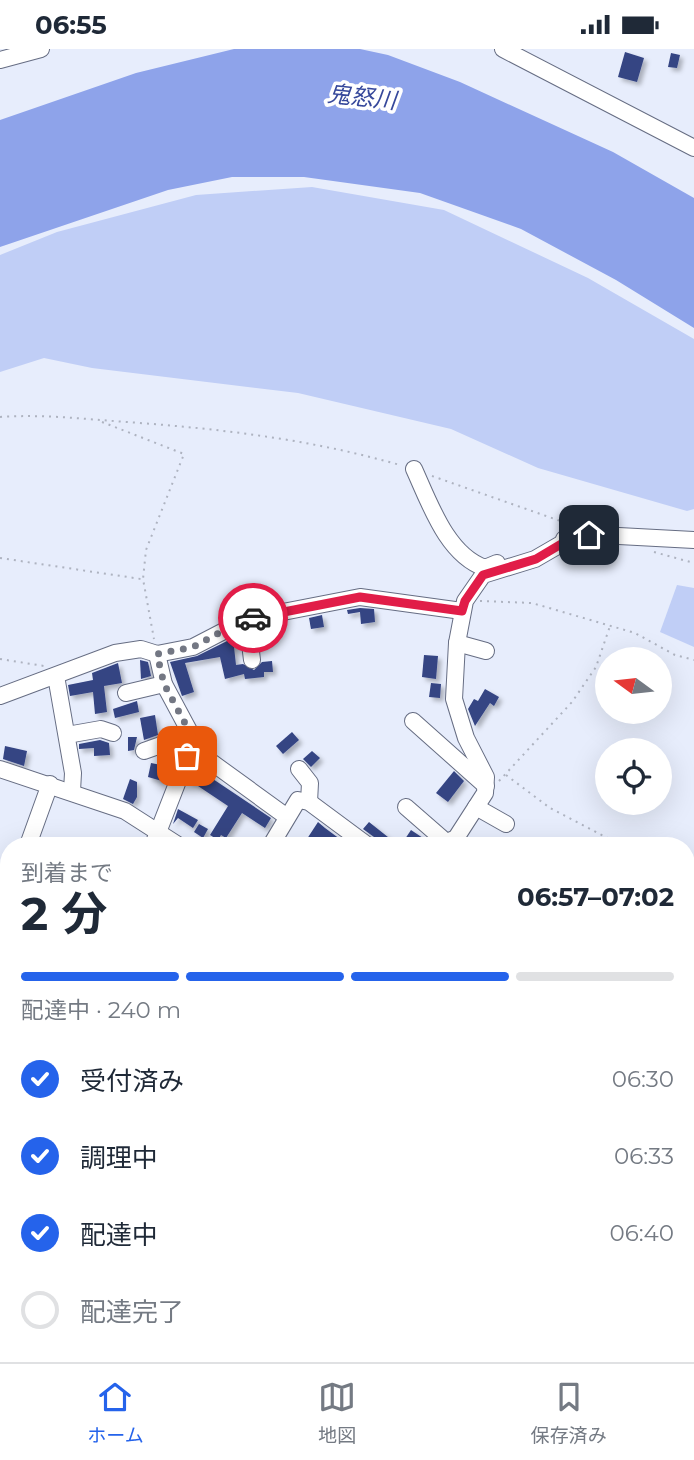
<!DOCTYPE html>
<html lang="ja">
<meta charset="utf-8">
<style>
body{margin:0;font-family:Montserrat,"Noto Sans JP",sans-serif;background:#f6f6f7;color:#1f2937;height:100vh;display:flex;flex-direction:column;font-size:26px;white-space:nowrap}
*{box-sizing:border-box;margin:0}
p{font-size:23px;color:#747a83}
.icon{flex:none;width:38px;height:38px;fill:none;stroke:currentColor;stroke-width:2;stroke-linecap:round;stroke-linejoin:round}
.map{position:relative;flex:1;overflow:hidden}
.side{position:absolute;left:0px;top:788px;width:695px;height:527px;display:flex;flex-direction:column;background:#fff;border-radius:28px 28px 0 0;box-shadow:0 7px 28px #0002}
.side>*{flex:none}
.needle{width:46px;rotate:285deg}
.buttons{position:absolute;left:595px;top:598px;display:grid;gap:14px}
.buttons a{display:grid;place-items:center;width:77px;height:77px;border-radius:50%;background:#fff;box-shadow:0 7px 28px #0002;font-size:35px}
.pin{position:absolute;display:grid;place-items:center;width:60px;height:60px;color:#fff;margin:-30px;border-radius:14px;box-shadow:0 4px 10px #0006}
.courier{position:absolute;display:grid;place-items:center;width:70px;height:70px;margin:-35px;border:5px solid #e11d48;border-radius:50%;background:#fff;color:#222;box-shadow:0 2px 9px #0007}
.summary em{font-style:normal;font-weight:700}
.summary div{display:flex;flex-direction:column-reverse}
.summary{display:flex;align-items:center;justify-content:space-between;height:119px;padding:0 21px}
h1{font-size:46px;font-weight:700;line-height:52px}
.bar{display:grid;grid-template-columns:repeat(4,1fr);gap:10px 7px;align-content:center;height:84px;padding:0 21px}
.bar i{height:9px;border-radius:5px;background:#e0e1e3}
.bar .on{background:#2563eb}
.bar p{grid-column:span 4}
ol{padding:0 21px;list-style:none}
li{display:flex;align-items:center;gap:21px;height:77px}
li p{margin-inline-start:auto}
li .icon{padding:7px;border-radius:50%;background:#2563eb;color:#fff;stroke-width:4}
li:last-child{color:#747a83}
li i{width:38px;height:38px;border:4px solid #e0e1e3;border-radius:50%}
.status{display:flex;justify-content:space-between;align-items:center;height:49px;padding:0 35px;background:#fff;direction:ltr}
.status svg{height:19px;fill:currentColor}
.dock{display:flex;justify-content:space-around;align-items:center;height:98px;border-top:2px solid #e0e1e3;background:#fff;font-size:19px;color:#747a83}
.dock a{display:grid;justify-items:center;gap:4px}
.dock .on{color:#2563eb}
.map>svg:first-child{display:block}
</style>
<div class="status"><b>06:55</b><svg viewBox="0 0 49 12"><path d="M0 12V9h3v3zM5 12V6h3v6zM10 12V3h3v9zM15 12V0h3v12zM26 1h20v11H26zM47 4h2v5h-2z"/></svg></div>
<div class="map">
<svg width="694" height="1313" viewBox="0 0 694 1313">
<defs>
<filter id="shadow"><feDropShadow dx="3.5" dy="3.5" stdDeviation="2" flood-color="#0004"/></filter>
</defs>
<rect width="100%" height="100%" fill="#e7edfc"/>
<g fill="#c0cef6">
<path d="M312 138 444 161 588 229 694 290V460L687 462 538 419 451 380 298 344 92 319 44 309 0 323V206L57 183 196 146Z"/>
<path d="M677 536 694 539V598L660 583Z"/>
<path d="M0 1009 9 1014V1141L0 1150V1095L8 1079 0 1075Z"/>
<path d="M9 1227V1297L0 1296V1247Z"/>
<path d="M151 1306H324L321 1313H154Z"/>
</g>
<path fill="#8ea3ea" d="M234 0H360L388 6 460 33 613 103 694 149V279L616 231 521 180 420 144 304 128H232L168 141 0 198V71L136 24Z"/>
<g fill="#344483" filter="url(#shadow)">
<path d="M625 3 644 9 637 33 618 28Z"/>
<path d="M671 4 680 6 677 19 668 18Z"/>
<path d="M360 559 374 560 375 573 361 575 360 563 348 565 347 561Z"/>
<path d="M322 566 324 578 311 580 309 569Z"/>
<path d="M233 589 236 616 243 615 254 621 262 613 272 612 273 623H264V628L245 630 244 625 225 630 220 608 185 614 194 643 182 647 170 613 197 607Z"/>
<path d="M424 606 438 607 436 630 422 628Z"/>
<path d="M140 611 148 613 151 627 141 630Z"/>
<path d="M118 614 122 634 104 637 107 663 95 665 93 643 70 647 68 636 93 631 92 624Z"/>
<path d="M431 634 441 635 440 649 429 648Z"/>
<path d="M485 640 499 648 494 657 490 654 475 677 468 660 474 650 478 652Z"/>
<path d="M137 652 139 663 115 669 113 660Z"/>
<path d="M155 666 158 686 144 691 140 669Z"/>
<path d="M292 683 299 691 283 705 276 697Z"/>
<path d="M128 688H137L134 701 128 702Z"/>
<path d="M100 691 109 694 110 706 94 707V699L79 700V695Z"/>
<path d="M5 697 27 702 24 717 3 710Z"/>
<path d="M312 702 320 709 311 718 303 710Z"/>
<path d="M151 714 166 717 162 732 148 728Z"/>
<path d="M195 718 271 769 265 779 242 764 226 789 221 786 218 791 210 786 228 757 192 733 188 735Z"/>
<path d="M454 722 464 732 448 753 436 744Z"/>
<path d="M130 730 137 733V748L133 755 123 750Z"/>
<path d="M178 760 198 771 193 779 178 769 173 775Z"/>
<path d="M318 773 325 779 348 796H303Z"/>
<path d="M369 773 398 796H377L374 788 363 780Z"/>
<path d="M199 775 208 780 203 789 194 783Z"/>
<path d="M411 781 423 789 418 796H401Z"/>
</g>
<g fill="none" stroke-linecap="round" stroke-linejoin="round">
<g stroke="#666d83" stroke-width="18">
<g id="minor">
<path d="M503 0 694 99"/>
<path d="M0 11 41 0"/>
<path d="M414 420C430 455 447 506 485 519L497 514"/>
<path d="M564 490 600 486 694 491"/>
<path d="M247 570 252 611"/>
<path d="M457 594 486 602"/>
<path d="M56 627 73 724 72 742"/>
<path d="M126 644 164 635"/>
<path d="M0 647 115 604 141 600 157 605 193 598 247 570 360 548 462 562"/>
<path d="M413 672 486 737"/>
<path d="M67 686 101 680 113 684"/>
<path d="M144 702 192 685"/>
<path d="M187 707H203L287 768"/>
<path d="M0 720 125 762 178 796"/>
<path d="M299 720 310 734 309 753"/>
<path d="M406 758 445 792"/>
<path d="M476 758 506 775"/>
<path d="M28 796 50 735"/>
<path d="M153 796 194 691 164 635 157 605"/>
<path d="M271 796 298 751 309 753 367 796"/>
<path d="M440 796 456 789 485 744 486 728 466 689 454 650 457 594 465 552 483 526 535 510 573 488"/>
<path d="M0 847 9 838"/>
<path d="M686 997 694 1007"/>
<path d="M0 998H9"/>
<path d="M686 1059 694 1056"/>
<path d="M0 1167 9 1157"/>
<path d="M686 1201 694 1204"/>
<path d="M686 1257 694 1244"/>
<path d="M0 1294 9 1297"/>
<path d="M62 1306 86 1313"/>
<path d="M155 1306 162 1313"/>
<path d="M208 1306 223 1313"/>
<path d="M473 1306 499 1313"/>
<path d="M113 1313 129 1306"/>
</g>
</g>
<g stroke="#aeb3c0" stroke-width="2" stroke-dasharray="2 5" stroke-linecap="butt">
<path d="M0 368C44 365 83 370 127 373 222 380 309 390 400 416"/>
<path d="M102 373 184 405 146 501 143 530 154 590"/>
<path d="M432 427 569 475"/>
<path d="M654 503 694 514"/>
<path d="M0 509 141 530"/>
<path d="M480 552 532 554 635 584 675 606 694 611"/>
<path d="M0 610 44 617"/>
<path d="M506 726 550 759 621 796"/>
<path d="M499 732 572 653 596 618 610 577"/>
<path d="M686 824 694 828"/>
</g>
<use href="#minor" stroke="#fff" stroke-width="16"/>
</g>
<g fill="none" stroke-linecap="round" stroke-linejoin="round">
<path stroke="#737783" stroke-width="7" stroke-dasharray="0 12.6" d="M187 707 194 691 164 635 157 605 193 598 237 574 253 569"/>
<path stroke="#e11d48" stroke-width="9" d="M253 569 360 548 462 562 465 552 483 526 536 510 573 488 589 486"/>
</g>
<g text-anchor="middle" stroke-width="7" stroke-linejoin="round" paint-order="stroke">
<g font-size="23" font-style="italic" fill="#36489b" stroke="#fff">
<text transform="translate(362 48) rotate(6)" y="8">鬼怒川</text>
</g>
</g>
</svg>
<div class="buttons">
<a><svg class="needle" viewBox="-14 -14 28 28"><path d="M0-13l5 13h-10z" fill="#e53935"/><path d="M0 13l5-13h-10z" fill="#747a83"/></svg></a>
<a><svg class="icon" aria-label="locate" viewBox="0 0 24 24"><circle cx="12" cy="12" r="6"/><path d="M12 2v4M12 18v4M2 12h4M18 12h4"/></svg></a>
</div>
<div class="pin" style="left:187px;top:707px;background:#ea580c"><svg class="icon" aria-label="bag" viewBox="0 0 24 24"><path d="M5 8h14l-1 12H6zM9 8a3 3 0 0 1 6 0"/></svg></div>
<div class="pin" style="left:589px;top:486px;background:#1f2937"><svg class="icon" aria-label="home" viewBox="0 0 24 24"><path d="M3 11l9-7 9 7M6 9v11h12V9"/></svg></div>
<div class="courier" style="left:253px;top:569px"><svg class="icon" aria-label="car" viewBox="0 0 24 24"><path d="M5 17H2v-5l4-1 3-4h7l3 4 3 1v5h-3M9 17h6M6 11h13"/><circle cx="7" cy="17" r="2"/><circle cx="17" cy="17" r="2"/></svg></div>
<section class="side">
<div class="summary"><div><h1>2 分</h1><p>到着まで</p></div><em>06:57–07:02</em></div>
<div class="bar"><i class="on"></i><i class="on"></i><i class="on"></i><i></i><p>配達中 · 240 m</p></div>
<ol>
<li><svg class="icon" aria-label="check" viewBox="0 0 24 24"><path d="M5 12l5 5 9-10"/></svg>受付済み<p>06:30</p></li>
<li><svg class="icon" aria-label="check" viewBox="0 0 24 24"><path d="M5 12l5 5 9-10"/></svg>調理中<p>06:33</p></li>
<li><svg class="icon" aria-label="check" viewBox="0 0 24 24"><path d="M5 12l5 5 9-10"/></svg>配達中<p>06:40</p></li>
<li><i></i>配達完了</li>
</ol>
</section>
</div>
<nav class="dock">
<a class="on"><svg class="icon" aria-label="home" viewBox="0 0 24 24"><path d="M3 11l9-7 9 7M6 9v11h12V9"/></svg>ホーム</a>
<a><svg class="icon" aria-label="map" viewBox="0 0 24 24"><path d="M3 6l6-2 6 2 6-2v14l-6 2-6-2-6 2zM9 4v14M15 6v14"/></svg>地図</a>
<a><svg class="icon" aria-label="saved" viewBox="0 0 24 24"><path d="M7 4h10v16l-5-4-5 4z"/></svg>保存済み</a>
</nav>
